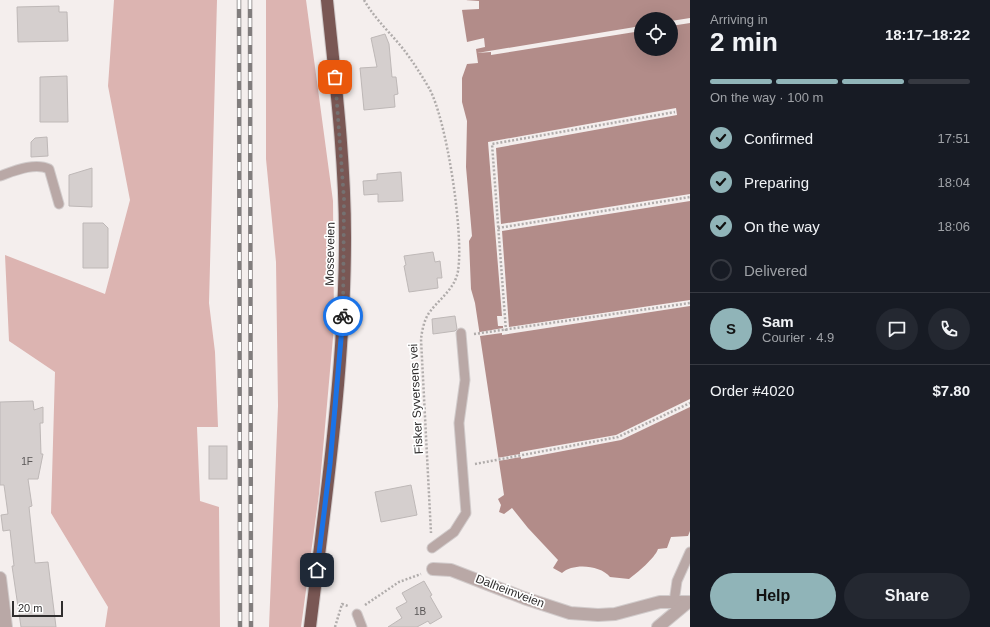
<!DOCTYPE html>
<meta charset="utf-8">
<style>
body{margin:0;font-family:Arial,sans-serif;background:#242831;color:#f1f3f6;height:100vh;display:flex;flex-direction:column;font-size:15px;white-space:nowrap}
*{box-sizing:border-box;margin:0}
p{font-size:13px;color:#9ea1a6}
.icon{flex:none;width:22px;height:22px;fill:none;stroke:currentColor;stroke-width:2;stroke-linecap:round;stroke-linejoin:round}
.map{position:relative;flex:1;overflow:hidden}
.drawer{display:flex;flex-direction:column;background:#171b24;width:300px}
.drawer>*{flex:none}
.tools{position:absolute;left:634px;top:12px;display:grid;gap:8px}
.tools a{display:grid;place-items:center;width:44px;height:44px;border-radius:50%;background:#171b24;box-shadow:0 4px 16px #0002;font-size:20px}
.scale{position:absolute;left:12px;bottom:10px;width:51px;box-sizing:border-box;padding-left:4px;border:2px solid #302e2e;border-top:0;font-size:11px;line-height:14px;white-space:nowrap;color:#302e2e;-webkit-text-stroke:3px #fff;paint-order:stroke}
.pin{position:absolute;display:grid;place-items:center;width:34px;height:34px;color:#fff;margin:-17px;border-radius:8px;box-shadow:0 2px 6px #0006}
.courier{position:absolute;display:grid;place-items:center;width:40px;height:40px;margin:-20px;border:3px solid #1a73e8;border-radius:50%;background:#fff;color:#222;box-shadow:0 1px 5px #0007}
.overview em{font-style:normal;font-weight:700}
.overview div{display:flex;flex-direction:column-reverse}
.overview{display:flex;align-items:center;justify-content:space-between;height:68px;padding:0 20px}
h1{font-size:26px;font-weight:700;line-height:30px}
.bar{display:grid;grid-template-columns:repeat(4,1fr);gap:6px 4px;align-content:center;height:48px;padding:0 20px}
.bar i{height:5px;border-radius:3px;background:#363941}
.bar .selected{background:#90b4b8}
.bar p{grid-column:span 4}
.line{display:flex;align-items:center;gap:10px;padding:0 20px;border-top:1px solid #363941}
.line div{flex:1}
.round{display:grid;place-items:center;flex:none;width:42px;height:42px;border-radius:21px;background:#242831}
ol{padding:0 20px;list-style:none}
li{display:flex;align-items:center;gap:12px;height:44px}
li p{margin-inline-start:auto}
li .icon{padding:4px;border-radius:50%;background:#90b4b8;color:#111;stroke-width:4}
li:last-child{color:#9ea1a6}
li i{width:22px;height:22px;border:2px solid #363941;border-radius:50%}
.cta{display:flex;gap:8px;margin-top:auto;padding:8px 20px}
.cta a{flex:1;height:46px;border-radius:24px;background:#90b4b8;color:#111;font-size:16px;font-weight:700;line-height:46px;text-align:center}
.cta a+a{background:#242831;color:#f1f3f6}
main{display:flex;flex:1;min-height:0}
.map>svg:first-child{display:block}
</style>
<main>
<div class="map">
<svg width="690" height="627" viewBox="0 0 690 627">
<rect width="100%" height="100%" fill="#f4eeed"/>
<g fill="#dcb4b1">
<path d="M114 0H217L209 303 215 352 218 427H197L200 501 219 507 220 627H105L108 607 51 513 55 372 9 341 5 255 105 294 130 200 108 86Z"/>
<path d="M266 0H306L333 201 334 326 319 494 301 627H269L278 406 276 262 266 159Z"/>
</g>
<path fill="#b28c89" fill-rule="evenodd" d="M467 0H690V531L688 536 671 537 667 548 658 549C655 558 637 573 629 579L610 577C600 565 573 563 562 573L553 568 558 560 528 528 512 508 504 514 499 512 501 505 498 499 504 495 475 303 471 289 469 241 472 236 466 167 467 121 462 102V78L467 64 478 63 476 49 485 47 484 38 467 42 462 10ZM641 19H671V49H641Z"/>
<g fill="#f4eeed">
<path d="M464 0 479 1V9L460 10Z"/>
<path d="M690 18V23L671 26V21Z"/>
<path d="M641 26V31L491 55V52L477 53Z"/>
<path d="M676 108 677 115 496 148 501 224 690 194V201L502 231 509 327 690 300V306L502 335V333L480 336V332L503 328V326H498L497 316H502L488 142Z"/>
<path d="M690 399V407L621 440 521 459V457L498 461 497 458 520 454V452L616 435Z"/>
</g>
<g fill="#d5cfce" stroke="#beb8b7">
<path d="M59 6V12H67L68 41 18 42 17 7Z"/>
<path d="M385 34 389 44 392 77H396L398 94 394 95 395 107 364 110 360 68 377 67 371 38Z"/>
<path d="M67 76 68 122H40V77Z"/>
<path d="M47 137 48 156 31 157V142L35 138Z"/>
<path d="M92 168V207L69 206V175Z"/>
<path d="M401 172 403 201 378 202V194L364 195 363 181 377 180V174Z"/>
<path d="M83 223H103L108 228V268H83Z"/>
<path d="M433 252 435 262 440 261 442 278H437L438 288 409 292 404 266 406 265 404 256Z"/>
<path d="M455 316 457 329 455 331 433 334 432 319Z"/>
<path d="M33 401 34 410 43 407V423H40L41 454H43L38 479H28L32 506 29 507 35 563 48 562 56 627H21L12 566H14L10 530 3 531 1 515 8 514 4 485H0V402Z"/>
<rect x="209" y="446" width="18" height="33"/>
<path d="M411 485 417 515 381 522 375 492Z"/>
<path d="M424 581 432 595 430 596 442 617 430 624 428 621 417 627H388L402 618 396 608 407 602 402 593Z"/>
</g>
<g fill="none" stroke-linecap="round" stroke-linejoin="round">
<g stroke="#d1cbcb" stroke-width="11">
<g id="lane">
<path d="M0 176C14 171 35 162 49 169L59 204"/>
<path d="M432 548 454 532 466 513 459 423 465 380 461 333"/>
<path d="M674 602 677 581 690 552"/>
<path d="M357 614 362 627"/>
</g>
</g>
<g stroke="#d1cbcb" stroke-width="14">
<g id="street">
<path d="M433 569 451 570 524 598 570 613 598 615 615 614 660 602H688"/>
<path d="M0 578 6 627"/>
<path d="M658 627 688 602"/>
</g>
</g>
<g stroke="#d1cbcb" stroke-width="14">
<path id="highway" d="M310 627C326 497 345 367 345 237 345 158 335 78 327 0"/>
</g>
<g stroke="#b0acab" stroke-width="2.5" stroke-dasharray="2 2" stroke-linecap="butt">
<path d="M364 0C376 21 394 36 407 54 415 65 422 76 429 88 447 120 464 235 458 271 455 289 439 299 429 313 424 320 422 331 421 339L431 533"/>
<path d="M498 228 690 197"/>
<path d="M506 331 492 144 675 112"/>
<path d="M474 334 690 303"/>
<path d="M475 464 618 437 690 403"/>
<path d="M365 605 399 582 421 574"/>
<path d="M335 627 342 604 348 606"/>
</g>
<use href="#lane" stroke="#b9a8a6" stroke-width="9"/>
<use href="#street" stroke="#b9a8a6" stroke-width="12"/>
<use href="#highway" stroke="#795754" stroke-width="12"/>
<g stroke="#817d7d" stroke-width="4.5">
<g id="rail">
<path d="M239 0 240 627"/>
<path d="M250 0 251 627"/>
</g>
</g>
<use href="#rail" stroke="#fff" stroke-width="3" stroke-dasharray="9" stroke-linecap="butt"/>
</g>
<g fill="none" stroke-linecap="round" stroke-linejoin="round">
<path stroke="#757171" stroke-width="4" stroke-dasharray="0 7.2" d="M335 77 344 199 343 316"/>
<path stroke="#1a73e8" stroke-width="5" d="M317 570 330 464 343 316"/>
</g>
<g text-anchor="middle" stroke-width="3.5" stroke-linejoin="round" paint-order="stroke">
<g font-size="10" fill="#595656">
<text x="27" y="465">1F</text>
<text x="420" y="615">1B</text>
</g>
<g font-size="12" fill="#302e2e" stroke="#fff">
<text transform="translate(330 254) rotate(-89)" y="4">Mosseveien</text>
<text transform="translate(416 399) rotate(-93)" y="4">Fisker Syversens vei</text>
<text transform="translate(510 591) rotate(21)" y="4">Dalheimveien</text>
</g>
</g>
</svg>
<div class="tools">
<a><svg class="icon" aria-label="locate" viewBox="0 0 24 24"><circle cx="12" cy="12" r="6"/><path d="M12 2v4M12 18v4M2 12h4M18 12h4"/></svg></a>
</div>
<div class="scale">20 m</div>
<div class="pin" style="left:335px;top:77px;background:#ea580c"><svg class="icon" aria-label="bag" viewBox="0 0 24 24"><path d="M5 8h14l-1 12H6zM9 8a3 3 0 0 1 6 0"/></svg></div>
<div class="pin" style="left:317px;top:570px;background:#1f2937"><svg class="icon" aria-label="home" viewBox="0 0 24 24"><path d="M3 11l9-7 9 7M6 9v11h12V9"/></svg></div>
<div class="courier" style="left:343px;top:316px"><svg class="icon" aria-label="bike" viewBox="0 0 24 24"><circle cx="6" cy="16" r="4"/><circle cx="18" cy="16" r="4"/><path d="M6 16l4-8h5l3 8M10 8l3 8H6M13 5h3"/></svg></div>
</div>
<section class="drawer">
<div class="overview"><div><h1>2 min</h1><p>Arriving in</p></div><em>18:17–18:22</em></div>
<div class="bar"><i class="selected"></i><i class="selected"></i><i class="selected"></i><i></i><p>On the way · 100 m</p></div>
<ol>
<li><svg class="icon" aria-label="check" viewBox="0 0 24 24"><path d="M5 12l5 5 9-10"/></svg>Confirmed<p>17:51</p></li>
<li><svg class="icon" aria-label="check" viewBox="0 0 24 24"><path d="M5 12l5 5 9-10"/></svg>Preparing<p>18:04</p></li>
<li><svg class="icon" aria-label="check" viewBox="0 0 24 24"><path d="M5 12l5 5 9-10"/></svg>On the way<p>18:06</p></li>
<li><i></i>Delivered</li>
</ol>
<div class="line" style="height:72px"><b class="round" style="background:#90b4b8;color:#111">S</b><div><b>Sam</b><p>Courier · 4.9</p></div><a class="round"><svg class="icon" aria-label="chat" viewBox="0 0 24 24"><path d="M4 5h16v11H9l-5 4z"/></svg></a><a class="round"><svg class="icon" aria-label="phone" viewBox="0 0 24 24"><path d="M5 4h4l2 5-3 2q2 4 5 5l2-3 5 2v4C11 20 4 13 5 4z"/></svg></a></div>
<div class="line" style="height:52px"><div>Order #4020</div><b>$7.80</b></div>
<div class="cta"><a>Help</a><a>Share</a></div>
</section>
</main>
